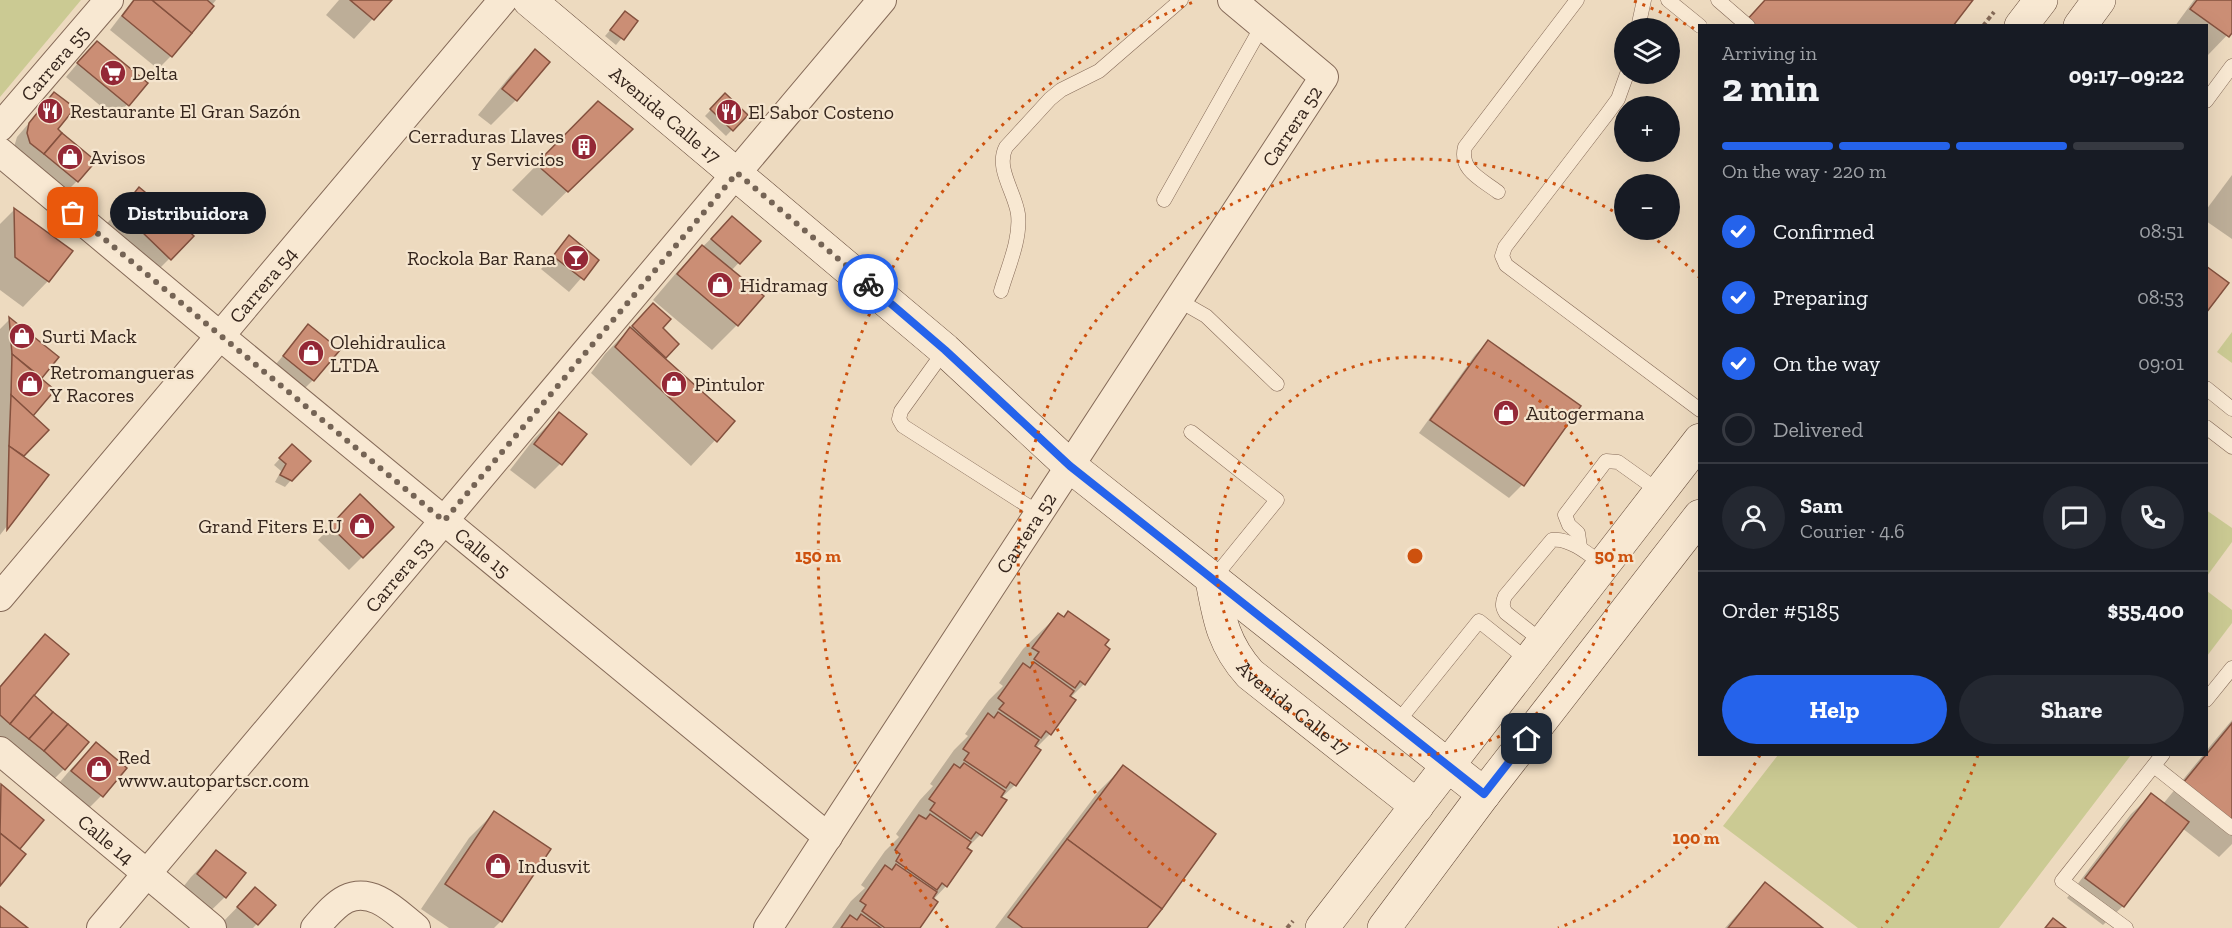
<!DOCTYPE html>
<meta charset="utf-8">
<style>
body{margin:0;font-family:"Zilla Slab",serif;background:#242831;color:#f1f3f6;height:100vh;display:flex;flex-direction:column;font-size:22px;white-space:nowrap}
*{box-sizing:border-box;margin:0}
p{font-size:20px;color:#9ea1a6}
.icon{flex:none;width:33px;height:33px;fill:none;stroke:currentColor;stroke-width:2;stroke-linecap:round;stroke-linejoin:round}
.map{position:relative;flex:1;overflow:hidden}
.side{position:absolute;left:1698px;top:24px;width:510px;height:732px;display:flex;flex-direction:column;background:#171b24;border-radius:0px;box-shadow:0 6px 24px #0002}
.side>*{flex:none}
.fabs{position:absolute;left:1614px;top:18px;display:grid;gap:12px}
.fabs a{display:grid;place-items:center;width:66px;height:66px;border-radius:50%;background:#171b24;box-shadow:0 6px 24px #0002;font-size:30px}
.pin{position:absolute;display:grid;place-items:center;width:51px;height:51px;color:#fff;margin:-26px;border-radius:12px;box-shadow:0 3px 9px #0006}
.courier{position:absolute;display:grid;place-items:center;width:60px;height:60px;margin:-30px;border:4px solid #2563eb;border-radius:50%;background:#fff;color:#222;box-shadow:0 2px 8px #0007}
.bubble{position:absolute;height:42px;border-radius:21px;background:#171b24;box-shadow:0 6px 24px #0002;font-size:20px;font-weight:700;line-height:42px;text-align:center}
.overview em{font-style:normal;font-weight:700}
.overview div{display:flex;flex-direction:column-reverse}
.overview{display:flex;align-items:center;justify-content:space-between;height:102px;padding:0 24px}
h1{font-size:39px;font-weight:700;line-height:45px}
.bar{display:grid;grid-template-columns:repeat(4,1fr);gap:9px 6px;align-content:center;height:72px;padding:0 24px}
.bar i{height:8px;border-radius:4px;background:#363941}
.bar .current{background:#2563eb}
.bar p{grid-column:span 4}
.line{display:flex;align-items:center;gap:15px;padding:0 24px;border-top:2px solid #363941}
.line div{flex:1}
.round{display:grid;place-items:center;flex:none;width:63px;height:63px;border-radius:32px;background:#242831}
ol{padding:0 24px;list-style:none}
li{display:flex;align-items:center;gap:18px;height:66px}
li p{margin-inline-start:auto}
li .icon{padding:6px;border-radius:50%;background:#2563eb;color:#fff;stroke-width:4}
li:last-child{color:#9ea1a6}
li i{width:33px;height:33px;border:3px solid #363941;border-radius:50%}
.action{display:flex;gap:12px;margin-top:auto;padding:12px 24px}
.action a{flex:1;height:69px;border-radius:36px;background:#2563eb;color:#fff;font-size:24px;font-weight:700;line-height:69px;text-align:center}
.action a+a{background:#242831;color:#f1f3f6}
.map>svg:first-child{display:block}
</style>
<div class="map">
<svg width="2232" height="928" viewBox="0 0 2232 928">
<rect width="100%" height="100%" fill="#eddabf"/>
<g fill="#cbca93">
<path d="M0 0H81L0 97Z"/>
<path d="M2232 332V363L2217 352Z"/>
<path d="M2206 510 2232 528V542L2207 576Z"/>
<path d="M2207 591 2232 610V623L2207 656Z"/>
<path d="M1778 755V754L2131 755 1999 928H1858L1723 826Z"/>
</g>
<g fill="#0003">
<path d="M133 0H216L171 56 158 69 110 30Z"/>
<path d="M339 0H390L354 39 326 15Z"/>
<path d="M2194 0H2232V30L2208 55 2206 54V26H2175Z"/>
<path d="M625 13 636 21 616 45 605 36Z"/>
<path d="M535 51 548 62 516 100 491 125 478 115 510 76Z"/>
<path d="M84 56 146 83 115 118 66 77Z"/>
<path d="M54 94 56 129 77 181 64 194 14 147 17 137Z"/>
<path d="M725 95 746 115 726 136 705 116Z"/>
<path d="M598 103 605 154 542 216 512 190Z"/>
<path d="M2232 175V239L2206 221V210Z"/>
<path d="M139 189 170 258 157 271 95 238 114 215Z"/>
<path d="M14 210 70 251 48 281 23 307 0 290V224Z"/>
<path d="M732 218 759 241 731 271 737 325 712 350 653 300 677 272Z"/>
<path d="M569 237 597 260 569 292 541 269Z"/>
<path d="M653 305 660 328 677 344 663 359 733 421 691 466 591 373 605 354Z"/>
<path d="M10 319 57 357 39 379 31 416 47 430 22 456 47 475 0 535V329Z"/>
<path d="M308 326 313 380 300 393 271 370Z"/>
<path d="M1488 342 1579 407 1522 485 1509 498 1419 433 1475 355Z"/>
<path d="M559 414 585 434 560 464 535 489 510 470 534 439Z"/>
<path d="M286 452 291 480 285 487 275 482 281 471 274 465Z"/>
<path d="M360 496 392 527 349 570 318 540Z"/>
<path d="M1058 615 1084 684 1070 698 1074 700 1050 734 1036 748 1015 785 1001 798 1005 801 980 835 966 849 946 886 933 900 918 928H832L851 901 865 888 861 885 885 851 899 837 896 834 920 800 933 786 930 784 954 750 968 736 965 734 989 700 1003 686 999 683 1023 649Z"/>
<path d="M45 636 32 696 64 769 51 782 0 738V686Z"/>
<path d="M2232 720V844L2219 857 2182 828 2123 906 2103 925 2067 898 2131 814 2151 795 2163 804 2204 754H2206V751Z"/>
<path d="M96 744 125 768 101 796 76 821 47 797 71 769Z"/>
<path d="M1123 767 1145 928H995L1098 792Z"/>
<path d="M1 786 42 820 18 849 0 883Z"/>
<path d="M494 813 501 921 494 928H449L421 909 469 838Z"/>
<path d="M216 852 225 897 199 922 173 900 191 877Z"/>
<path d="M1765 884 1820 928H1725Z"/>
<path d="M255 889 274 905 253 928H217Z"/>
</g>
<g fill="#cb8e75" stroke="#84513e" stroke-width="1.5">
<path d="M134 0H152L192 33 172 57 122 16Z"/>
<path d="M152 0H207L214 6 192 33Z"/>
<path d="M350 0H392L374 20Z"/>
<path d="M1765 0H1973L1953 26H1749L1745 22Z"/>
<path d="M2197 0H2232V33L2229 37 2190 9Z"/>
<path d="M625 11 638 21 624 40 610 30Z"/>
<path d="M97 41 148 83 129 106 77 63Z"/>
<path d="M535 49 550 62 517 101 502 89Z"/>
<path d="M54 92 75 108 58 129 62 133 44 154 30 143 27 133 29 123Z"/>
<path d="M725 93 748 115 733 131 710 109Z"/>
<path d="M598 101 633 129 568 192 536 164Z"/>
<path d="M62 133 96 161 78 182 44 154Z"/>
<path d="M139 187 163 207 141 231 119 212Z"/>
<path d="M163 207 194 236 171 260 141 231Z"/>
<path d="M14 208 73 251 49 282 15 257Z"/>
<path d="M732 216 761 241 740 264 711 239Z"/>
<path d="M569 235 599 260 584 280 553 256Z"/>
<path d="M702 245 764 296 738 326 677 274Z"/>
<path d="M2206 266 2229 283 2206 313Z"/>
<path d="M653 303 671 319 663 328 679 344 666 358 632 326Z"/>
<path d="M9 317 59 357 42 378 12 354Z"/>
<path d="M308 324 340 350 314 381 283 356Z"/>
<path d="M630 327 735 421 717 442 615 347Z"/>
<path d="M1488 340 1581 406 1524 486 1430 420Z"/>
<path d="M12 354 55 390 33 416 11 395Z"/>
<path d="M11 395 49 430 24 456 9 446Z"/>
<path d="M559 412 587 434 562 465 534 444Z"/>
<path d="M292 444 311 461 292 481 280 475 286 464 279 458Z"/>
<path d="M9 446 49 475 7 530Z"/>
<path d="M360 494 394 527 363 558 330 526Z"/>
<path d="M1068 611 1109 640 1105 645 1110 649 1085 685 1080 681 1075 688 1034 659 1039 652 1032 648 1058 613 1064 617Z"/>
<path d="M45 634 69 654 10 724 0 715V687Z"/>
<path d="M1034 662 1074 691 1070 696 1076 700 1051 735 1046 731 1041 738 999 709 1004 703 998 698 1023 663 1030 668Z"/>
<path d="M34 695 53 712 29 739 10 724Z"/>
<path d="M53 712 68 724 44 751 29 739Z"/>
<path d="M998 712 1039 740 1035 746 1041 750 1016 786 1010 782 1006 788 964 760 969 753 963 749 988 713 994 718Z"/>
<path d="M2232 723V822L2183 783Z"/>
<path d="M68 724 89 742 65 770 44 751Z"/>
<path d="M96 742 127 768 103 797 71 771Z"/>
<path d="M964 763 1005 791 1001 797 1007 800 982 836 976 832 971 839 930 810 935 803 929 799 954 764 960 768Z"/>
<path d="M1123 765 1216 834 1162 909 1067 839Z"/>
<path d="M1 784 44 820 20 849 0 833Z"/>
<path d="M2151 793 2189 822 2124 907 2085 878Z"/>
<path d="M494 811 551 849 502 922 445 884Z"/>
<path d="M930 814 971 842 967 848 972 851 947 887 942 883 937 890 896 861 900 854 895 850 919 815 926 819Z"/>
<path d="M0 833 26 854 0 886Z"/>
<path d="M1067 839 1162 909 1147 928H1023L1008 917Z"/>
<path d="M216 850 246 873 226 898 197 874Z"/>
<path d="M896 864 937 892 933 898 938 902 920 928H885L862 911 866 905 860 901 885 865 892 870Z"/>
<path d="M1765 882 1823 928H1728Z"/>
<path d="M255 887 276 905 258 925 237 907Z"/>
<path d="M0 906 28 928H0Z"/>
<path d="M861 914 881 928H841L850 915 857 920Z"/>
<path d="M2053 918 2066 928H2045Z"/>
</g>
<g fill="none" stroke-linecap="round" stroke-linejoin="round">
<g stroke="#856a58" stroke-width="15">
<g id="lane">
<path d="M1668 0 1700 26"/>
<path d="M1718 0 1748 26"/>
<path d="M1638 28 1644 0"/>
<path d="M1627 74 1618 99 1607 114 1505 247 1502 256 1506 265 1700 410"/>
<path d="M2206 101 2232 66"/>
<path d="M1498 192C1481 179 1459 170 1465 147L1577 0"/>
<path d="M1164 200 1262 26"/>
<path d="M1001 291C1008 267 1021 239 1018 214 1015 192 995 168 1006 147L1050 99 1061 90 1099 71 1181 0"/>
<path d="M1178 300 1206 316 1277 384"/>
<path d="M945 350 901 411 899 419 903 426 1039 513"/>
<path d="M2206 388 2232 409"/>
<path d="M2206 427 2232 447"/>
<path d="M1191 432 1277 500 1213 579"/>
<path d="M1580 547 1578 533 1569 525 1565 515 1606 461 1618 462 1660 492"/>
<path d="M1543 642 1506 613C1502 607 1502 603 1505 596L1552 540C1569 537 1590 555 1603 565"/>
<path d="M2206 700 2232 668"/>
<path d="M1396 724 1479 621 1529 661"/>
<path d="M2154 766 2232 828"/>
<path d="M2126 928 2062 881 2163 754"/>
</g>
</g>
<g stroke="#856a58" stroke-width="30">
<g id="street">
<path id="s1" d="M0 127 109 0"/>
<path id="s2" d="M0 152 220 336 828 837"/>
<path id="s3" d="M0 597 503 0"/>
<path id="s4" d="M0 751 212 928"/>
<path id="s5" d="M101 928 882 0"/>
<path d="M315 928C324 918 334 905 346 899 373 886 397 913 416 928"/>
<path id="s6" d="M768 928 1324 77 1232 0"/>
</g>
</g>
<g stroke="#674c3b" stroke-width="34">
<g id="secondary">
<path id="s7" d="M529 0 945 350 1070 466 1484 794"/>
<path d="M2021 26 2041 0"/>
<path d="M2080 26 2099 0"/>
<path id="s8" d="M1212 580C1219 618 1223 644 1250 674L1417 806"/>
<path d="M1322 928 1700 440"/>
<path d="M1384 928 1484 794 1700 516"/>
</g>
</g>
<g stroke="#856a58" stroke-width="4" stroke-dasharray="4.5 3" stroke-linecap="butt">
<path d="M1983 26 1994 12"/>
<path d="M1287 928 1293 921"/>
</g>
<use href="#lane" stroke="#f8e8d2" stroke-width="14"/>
<use href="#street" stroke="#f8e8d2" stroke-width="28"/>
<use href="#secondary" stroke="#f8e8d2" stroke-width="33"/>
</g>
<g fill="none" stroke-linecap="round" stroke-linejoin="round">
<path stroke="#756455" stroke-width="6" stroke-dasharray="0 10.8" d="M73 213 444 521 737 173 868 284"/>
<path stroke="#2563eb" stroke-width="8" d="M868 284 945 350 1070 466 1484 794 1527 739"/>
</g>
<g fill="none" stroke="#cd510e" stroke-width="3" stroke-dasharray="3 6">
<circle cx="1415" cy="556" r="199"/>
<path d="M1760 755A398 398 0 0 1 1558 928M1272 928A398 398 0 1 1 1623 217M1643 230A398 398 0 0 1 1699 277"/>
<path d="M1978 755A597 597 0 0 1 1882 928M948 928A597 597 0 0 1 1196 1M1634 1A597 597 0 0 1 1695 29"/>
</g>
<defs>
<g id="supermarket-disc" transform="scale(1.35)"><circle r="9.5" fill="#942836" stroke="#f5e5ce"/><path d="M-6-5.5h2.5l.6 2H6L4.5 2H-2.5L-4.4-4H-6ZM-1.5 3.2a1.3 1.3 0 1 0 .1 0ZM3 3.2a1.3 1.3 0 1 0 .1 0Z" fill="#fff"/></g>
<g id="restaurant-disc" transform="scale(1.35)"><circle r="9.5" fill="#942836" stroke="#f5e5ce"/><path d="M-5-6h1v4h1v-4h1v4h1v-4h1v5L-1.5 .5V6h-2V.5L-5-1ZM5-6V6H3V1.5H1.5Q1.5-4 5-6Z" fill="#fff"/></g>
<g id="building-disc" transform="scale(1.35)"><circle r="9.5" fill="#942836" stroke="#f5e5ce"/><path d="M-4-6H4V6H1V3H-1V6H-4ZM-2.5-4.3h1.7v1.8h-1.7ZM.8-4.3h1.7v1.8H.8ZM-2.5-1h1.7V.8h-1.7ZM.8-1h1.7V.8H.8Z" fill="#fff"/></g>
<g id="shop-disc" transform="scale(1.35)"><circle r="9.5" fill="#942836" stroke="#f5e5ce"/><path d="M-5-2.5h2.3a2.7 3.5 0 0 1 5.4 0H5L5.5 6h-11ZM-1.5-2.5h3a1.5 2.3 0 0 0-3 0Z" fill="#fff"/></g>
<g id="bar-disc" transform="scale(1.35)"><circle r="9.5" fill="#942836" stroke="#f5e5ce"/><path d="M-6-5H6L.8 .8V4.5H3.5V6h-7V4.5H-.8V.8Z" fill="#fff"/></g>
</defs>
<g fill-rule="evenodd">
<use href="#supermarket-disc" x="113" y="73"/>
<use href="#restaurant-disc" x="50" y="111"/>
<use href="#restaurant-disc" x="729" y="112"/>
<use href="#building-disc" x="584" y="147"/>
<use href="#shop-disc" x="70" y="157"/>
<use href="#bar-disc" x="576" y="258"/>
<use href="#shop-disc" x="720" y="285"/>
<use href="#shop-disc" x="22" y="336"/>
<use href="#shop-disc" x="311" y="353"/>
<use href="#shop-disc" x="30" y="384"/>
<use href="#shop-disc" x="674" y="384"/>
<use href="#shop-disc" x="1506" y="413"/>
<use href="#shop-disc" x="362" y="526"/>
<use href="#shop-disc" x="99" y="769"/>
<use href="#shop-disc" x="498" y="866"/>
</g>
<g text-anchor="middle" stroke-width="4.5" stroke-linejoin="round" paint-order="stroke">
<g font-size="20" fill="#35251c" stroke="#f5e5ce">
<text dy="7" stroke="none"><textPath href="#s1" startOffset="84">Carrera 55</textPath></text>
<text dy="7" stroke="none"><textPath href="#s7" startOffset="178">Avenida Calle 17</textPath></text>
<text dy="7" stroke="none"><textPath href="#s6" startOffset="958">Carrera 52</textPath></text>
<text dy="7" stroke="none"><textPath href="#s3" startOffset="408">Carrera 54</textPath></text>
<text dy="7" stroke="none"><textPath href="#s6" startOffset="472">Carrera 52</textPath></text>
<text dy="7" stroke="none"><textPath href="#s2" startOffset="627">Calle 15</textPath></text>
<text dy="7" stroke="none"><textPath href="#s5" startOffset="462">Carrera 53</textPath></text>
<text dy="7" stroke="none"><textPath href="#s8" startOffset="158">Avenida Calle 17</textPath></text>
<text dy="7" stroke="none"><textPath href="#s4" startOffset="138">Calle 14</textPath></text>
</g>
<g font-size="20" fill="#35251c" stroke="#f5e5ce" text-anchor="start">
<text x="132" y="80">Delta</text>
<text x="70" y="118">Restaurante El Gran Sazón</text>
<text x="748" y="119">El Sabor Costeno</text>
<text x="564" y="143" text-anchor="end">Cerraduras Llaves<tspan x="564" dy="23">y Servicios</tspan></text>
<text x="90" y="164">Avisos</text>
<text x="556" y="265" text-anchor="end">Rockola Bar Rana</text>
<text x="740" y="292">Hidramag</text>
<text x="42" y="343">Surti Mack</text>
<text x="330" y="349">Olehidraulica<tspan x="330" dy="23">LTDA</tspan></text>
<text x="50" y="379">Retromangueras<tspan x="50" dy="23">Y Racores</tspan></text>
<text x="694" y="391">Pintulor</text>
<text x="1526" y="420">Autogermana</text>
<text x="342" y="533" text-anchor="end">Grand Fiters E.U</text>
<text x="118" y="764">Red<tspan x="118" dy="23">www.autopartscr.com</tspan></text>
<text x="518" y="873">Indusvit</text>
</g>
</g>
<circle cx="1415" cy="556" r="9" fill="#cd510e" stroke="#f5e5ce" stroke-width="3"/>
<g font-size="18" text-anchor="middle" font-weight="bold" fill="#cd510e" stroke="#f5e5ce" stroke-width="4.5" stroke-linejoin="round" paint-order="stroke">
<text x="1614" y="562">50 m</text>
<text x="818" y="562">150 m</text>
<text x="1696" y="844">100 m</text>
</g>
</svg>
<div class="fabs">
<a><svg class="icon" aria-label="layers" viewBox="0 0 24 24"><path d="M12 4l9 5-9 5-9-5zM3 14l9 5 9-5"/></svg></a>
<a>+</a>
<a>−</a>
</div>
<div class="pin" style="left:73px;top:213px;background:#ea580c"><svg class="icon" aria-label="bag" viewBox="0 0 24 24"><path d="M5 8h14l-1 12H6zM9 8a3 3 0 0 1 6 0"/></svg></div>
<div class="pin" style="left:1527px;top:739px;background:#1f2937"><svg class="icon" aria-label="home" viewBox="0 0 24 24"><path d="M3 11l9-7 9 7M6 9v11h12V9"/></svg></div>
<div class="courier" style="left:868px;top:284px"><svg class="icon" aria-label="bike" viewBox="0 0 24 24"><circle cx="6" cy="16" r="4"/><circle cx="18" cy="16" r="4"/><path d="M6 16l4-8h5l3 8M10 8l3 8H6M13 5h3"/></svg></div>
<div class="bubble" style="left:110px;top:192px;width:156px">Distribuidora</div>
<section class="side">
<div class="overview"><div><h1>2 min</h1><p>Arriving in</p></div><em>09:17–09:22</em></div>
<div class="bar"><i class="current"></i><i class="current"></i><i class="current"></i><i></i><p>On the way · 220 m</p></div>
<ol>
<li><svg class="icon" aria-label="check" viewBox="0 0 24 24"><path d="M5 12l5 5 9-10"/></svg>Confirmed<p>08:51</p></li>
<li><svg class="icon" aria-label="check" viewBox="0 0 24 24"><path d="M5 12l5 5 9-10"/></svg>Preparing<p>08:53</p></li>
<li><svg class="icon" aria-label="check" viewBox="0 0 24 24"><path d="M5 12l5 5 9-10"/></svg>On the way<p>09:01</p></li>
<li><i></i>Delivered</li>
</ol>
<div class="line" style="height:108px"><a class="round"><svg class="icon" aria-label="person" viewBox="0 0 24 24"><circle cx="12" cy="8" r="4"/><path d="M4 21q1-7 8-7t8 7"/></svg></a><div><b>Sam</b><p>Courier · 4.6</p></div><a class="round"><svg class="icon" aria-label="chat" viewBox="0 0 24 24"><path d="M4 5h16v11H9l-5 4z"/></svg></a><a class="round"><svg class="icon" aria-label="phone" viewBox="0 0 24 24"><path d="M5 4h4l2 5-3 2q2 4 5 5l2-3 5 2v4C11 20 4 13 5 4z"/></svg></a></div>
<div class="line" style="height:78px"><div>Order #5185</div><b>$55,400</b></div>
<div class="action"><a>Help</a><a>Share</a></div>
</section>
</div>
